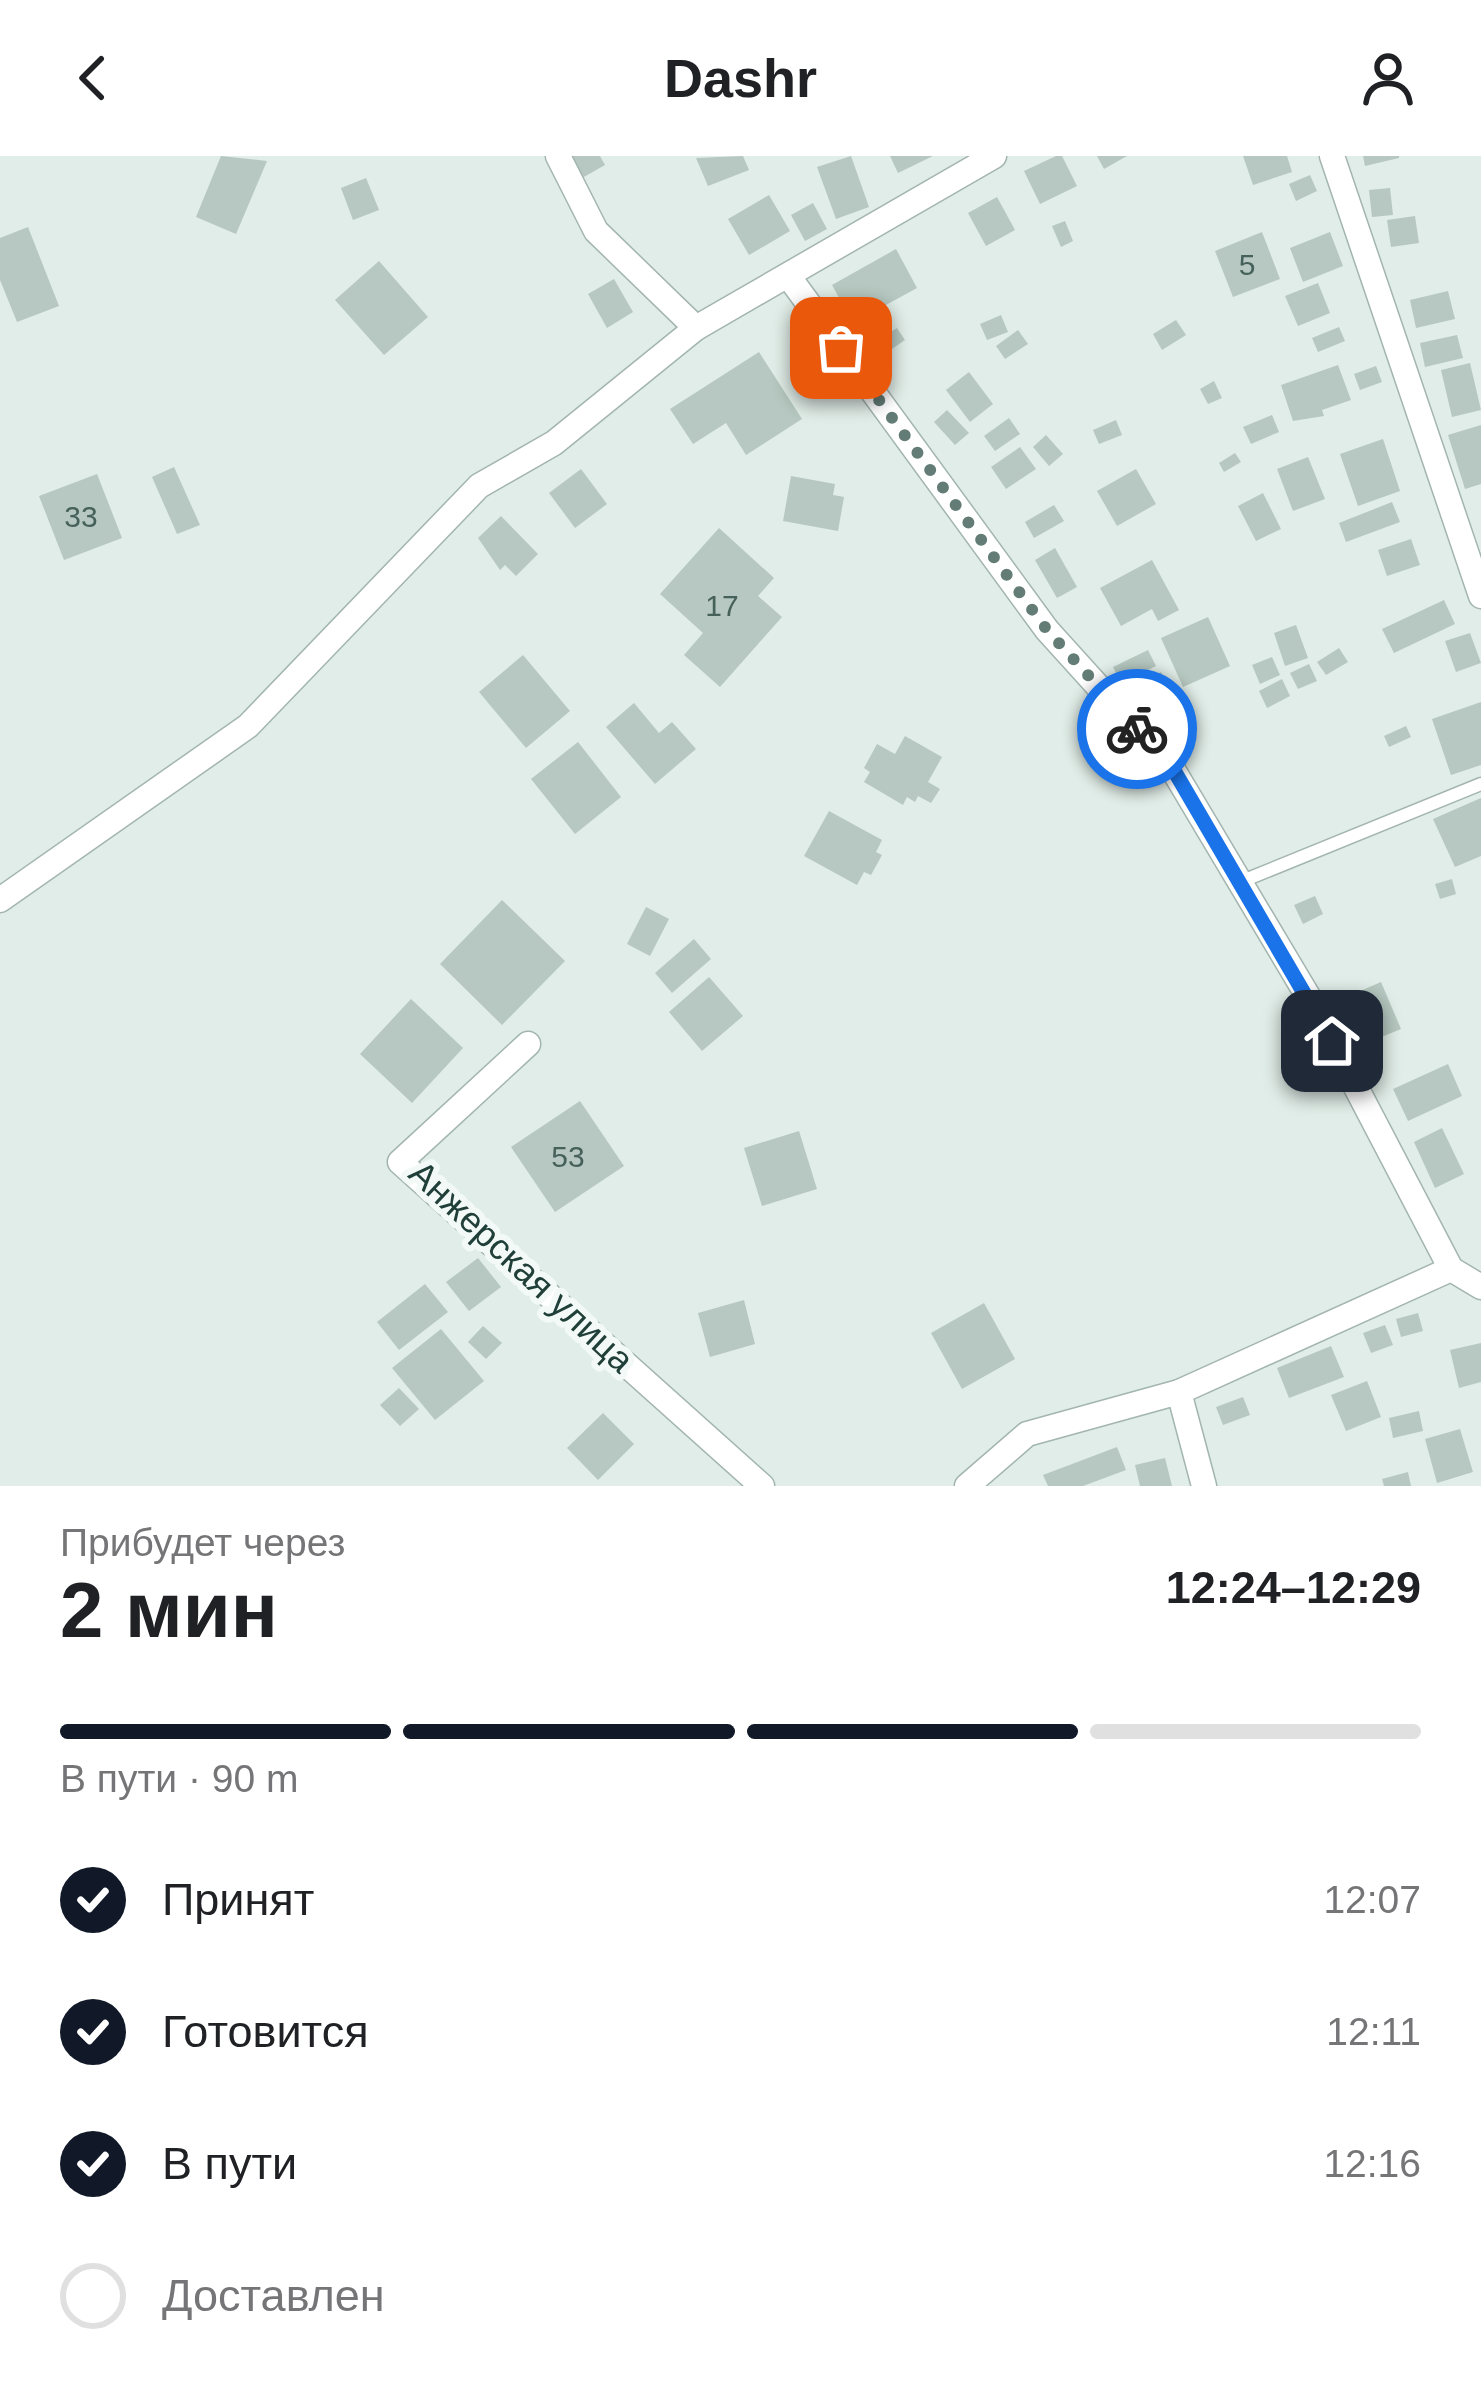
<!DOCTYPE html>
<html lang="ru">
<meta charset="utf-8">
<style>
body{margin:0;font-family:Arial,sans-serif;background:#f2f2f2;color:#202124;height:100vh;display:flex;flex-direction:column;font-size:45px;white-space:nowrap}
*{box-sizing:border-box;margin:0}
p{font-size:39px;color:#757577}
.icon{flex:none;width:66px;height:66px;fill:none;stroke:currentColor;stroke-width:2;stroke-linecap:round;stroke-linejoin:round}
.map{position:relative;height:1330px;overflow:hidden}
.panel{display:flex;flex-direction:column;background:#fff;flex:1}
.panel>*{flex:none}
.pin{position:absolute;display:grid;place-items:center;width:102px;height:102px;color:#fff;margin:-51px;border-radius:24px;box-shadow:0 6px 18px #0006}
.courier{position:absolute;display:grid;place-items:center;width:120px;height:120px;margin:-60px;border:9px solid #1a73e8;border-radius:50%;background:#fff;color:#222;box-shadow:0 3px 15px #0007}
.summary em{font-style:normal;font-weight:700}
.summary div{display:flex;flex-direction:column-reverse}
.summary{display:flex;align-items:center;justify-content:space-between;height:204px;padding:0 60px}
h1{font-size:78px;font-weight:700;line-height:90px}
.bar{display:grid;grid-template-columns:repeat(4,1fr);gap:18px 12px;align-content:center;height:144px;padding:0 60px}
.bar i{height:15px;border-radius:9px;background:#e0e0e0}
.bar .on{background:#111827}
.bar p{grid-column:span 4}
ol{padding:0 60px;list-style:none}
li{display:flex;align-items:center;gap:36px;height:132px}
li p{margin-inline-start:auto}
li .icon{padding:12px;border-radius:50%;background:#111827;color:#fff;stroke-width:4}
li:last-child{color:#757577}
li i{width:66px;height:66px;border:6px solid #e0e0e0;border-radius:50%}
header{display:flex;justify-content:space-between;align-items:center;height:156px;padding:0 60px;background:#fff;font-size:54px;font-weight:700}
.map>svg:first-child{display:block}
</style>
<header><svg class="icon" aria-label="back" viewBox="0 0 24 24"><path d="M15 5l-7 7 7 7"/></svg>Dashr<svg class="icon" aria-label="person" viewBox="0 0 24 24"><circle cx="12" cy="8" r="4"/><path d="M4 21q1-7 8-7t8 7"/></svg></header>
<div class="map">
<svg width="1481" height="1330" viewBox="0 0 1481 1330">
<rect width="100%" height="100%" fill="#e1ede8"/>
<g fill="#b6c8c1">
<path d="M221 0 267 5 236 78 196 61Z"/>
<path d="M570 0H600L605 9 582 22Z"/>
<path d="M743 0 749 14 708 30 696 2Z"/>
<path d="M851 0 869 51 836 63 817 11Z"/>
<path d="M890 0H933L898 17Z"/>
<path d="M1056 0H1062L1077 30 1040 48 1024 15Z"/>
<path d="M1097 0H1127L1104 13Z"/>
<path d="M1243 0H1287L1292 16 1253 29Z"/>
<path d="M1363 0H1399V2L1365 10Z"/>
<path d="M1310 19 1317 35 1296 45 1289 28Z"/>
<path d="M366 22 379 54 353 64 341 32Z"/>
<path d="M1390 32 1393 59 1372 61 1369 34Z"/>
<path d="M769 39 790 75 749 99 728 63Z"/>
<path d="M997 41 1015 74 986 90 968 57Z"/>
<path d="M813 47 827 73 805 85 791 59Z"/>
<path d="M1415 60 1419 87 1391 91 1387 64Z"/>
<path d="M1065 65 1073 85 1061 91 1052 70Z"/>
<path d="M28 71 59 150 17 166 0 124V82Z"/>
<path d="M1262 76 1280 123 1233 141 1215 95Z"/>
<path d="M1330 76 1343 110 1303 126 1290 92Z"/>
<path d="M896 93 917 132 853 167 832 129Z"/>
<path d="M379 105 428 161 384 199 335 144Z"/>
<path d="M614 123 633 156 607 172 588 138Z"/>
<path d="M1318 127 1330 157 1298 170 1285 140Z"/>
<path d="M1448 135 1455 163 1416 172 1410 144Z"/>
<path d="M1001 159 1008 176 987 184 980 168Z"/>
<path d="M1176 164 1186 179 1162 194 1153 178Z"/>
<path d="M1339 171 1345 185 1318 196 1312 182Z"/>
<path d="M897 172 905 184 889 195 881 182Z"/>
<path d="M1018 174 1028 188 1005 203 996 190Z"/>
<path d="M1457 179 1463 202 1425 211 1420 187Z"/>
<path d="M759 196 802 263 746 299 726 267 693 288 670 253Z"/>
<path d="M1470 207 1481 254 1452 261 1441 214Z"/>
<path d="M1338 209 1351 244 1322 254 1324 260 1293 265 1281 229Z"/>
<path d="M1376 210 1382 226 1360 234 1354 218Z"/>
<path d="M969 216 993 248 970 266 946 234Z"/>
<path d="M1214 225 1222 242 1208 248 1200 233Z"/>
<path d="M947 254 969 277 955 289 934 266Z"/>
<path d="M1272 259 1279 276 1251 288 1243 271Z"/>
<path d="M1009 262 1020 278 995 295 984 280Z"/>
<path d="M1116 264 1122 279 1099 288 1093 274Z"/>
<path d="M1481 269V328L1465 333 1448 279Z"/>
<path d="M1046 279 1063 298 1049 310 1033 291Z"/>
<path d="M1383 283 1400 335 1358 350 1340 298Z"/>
<path d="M1020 291 1036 313 1006 333 991 311Z"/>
<path d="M1235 297 1241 306 1224 316 1219 307Z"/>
<path d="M1308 301 1325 343 1293 355 1277 313Z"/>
<path d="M174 311 200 369 177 378 152 321Z"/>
<path d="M581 313 607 348 575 372 549 337Z"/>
<path d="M1136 313 1156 348 1117 370 1097 335Z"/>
<path d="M97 318 122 382 64 404 39 340Z"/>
<path d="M791 320 835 328 833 339 844 341 838 375 783 365Z"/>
<path d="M1263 337 1281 373 1256 385 1238 350Z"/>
<path d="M1392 346 1400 366 1346 386 1339 367Z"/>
<path d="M1054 349 1064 365 1034 382 1025 366Z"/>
<path d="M501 360 538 398 516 420 505 409 500 414 478 382Z"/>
<path d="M719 372 774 422 758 440 782 461 720 531 684 499 703 477 660 438Z"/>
<path d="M1411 383 1420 409 1387 420 1378 394Z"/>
<path d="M1055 392 1077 431 1057 442 1035 404Z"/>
<path d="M1152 404 1179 454 1158 465 1152 453 1121 470 1100 432Z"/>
<path d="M1444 444 1455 468 1394 497 1382 473Z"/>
<path d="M1208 461 1230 510 1183 531 1161 482Z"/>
<path d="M1296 469 1308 502 1285 510 1274 477Z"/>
<path d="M1470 477 1481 507 1456 516 1445 485Z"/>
<path d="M1339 492 1348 506 1326 519 1317 506Z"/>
<path d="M1148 494 1156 510 1121 527 1113 511Z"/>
<path d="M523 499 570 555 526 592 479 536Z"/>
<path d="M1272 501 1280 519 1260 528 1252 509Z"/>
<path d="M1309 508 1317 525 1298 533 1290 517Z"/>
<path d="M1161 516 1169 532 1137 549 1129 533Z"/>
<path d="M1282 523 1290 540 1267 552 1259 535Z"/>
<path d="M1481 546V609L1451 619 1432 563Z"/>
<path d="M634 547 659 577 672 566 696 593 655 628 606 571Z"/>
<path d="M1406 570 1411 581 1389 591 1384 580Z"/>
<path d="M905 580 942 601 928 626 940 633 931 647 918 640 915 646 907 641 903 649 864 626 870 616 864 612 877 588 895 598Z"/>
<path d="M578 586 621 641 575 678 531 623Z"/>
<path d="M1481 642V700L1455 711 1433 663Z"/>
<path d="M829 655 882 684 876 696 882 699 871 719 864 716 857 729 804 700Z"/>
<path d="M1452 723 1456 738 1440 743 1435 728Z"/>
<path d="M1315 740 1323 758 1303 768 1294 749Z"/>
<path d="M502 744 565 805 502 869 440 808Z"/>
<path d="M646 751 669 763 650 800 627 788Z"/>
<path d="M694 783 711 803 672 837 655 817Z"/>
<path d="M709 821 743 860 702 895 669 856Z"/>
<path d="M1381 826 1401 873 1362 889 1342 843Z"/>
<path d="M411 843 463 892 412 947 360 898Z"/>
<path d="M1448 908 1462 940 1408 965 1393 933Z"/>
<path d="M580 945 624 1010 555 1056 511 991Z"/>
<path d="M1442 972 1464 1018 1435 1032 1414 986Z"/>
<path d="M799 975 817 1033 762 1050 744 992Z"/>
<path d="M478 1102 501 1131 469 1155 446 1126Z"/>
<path d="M425 1128 448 1156 399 1194 377 1166Z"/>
<path d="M744 1144 755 1188 710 1201 698 1157Z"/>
<path d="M984 1147 1015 1203 962 1233 931 1177Z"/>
<path d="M1418 1157 1423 1175 1401 1181 1396 1163Z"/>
<path d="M1385 1169 1393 1189 1371 1197 1363 1177Z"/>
<path d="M483 1170 502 1187 486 1203 468 1186Z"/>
<path d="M441 1173 484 1225 435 1264 392 1212Z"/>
<path d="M1481 1187V1226L1459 1232 1450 1194Z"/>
<path d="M1331 1190 1344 1221 1289 1242 1277 1212Z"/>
<path d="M1367 1225 1381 1261 1346 1275 1331 1239Z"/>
<path d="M399 1232 419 1253 400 1270 380 1249Z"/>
<path d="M1243 1241 1250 1259 1223 1269 1216 1251Z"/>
<path d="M1419 1255 1423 1275 1393 1282 1389 1262Z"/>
<path d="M603 1257 634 1288 598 1324 567 1292Z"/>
<path d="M1460 1273 1473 1316 1437 1327 1425 1283Z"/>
<path d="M1117 1291 1126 1314 1083 1330H1048L1043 1319Z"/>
<path d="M1165 1302 1172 1330H1140L1135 1309Z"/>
<path d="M1408 1316 1411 1330H1384L1382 1323Z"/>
</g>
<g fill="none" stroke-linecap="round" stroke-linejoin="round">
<g stroke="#a3b5b0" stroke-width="15">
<path id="lane" d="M1240 726 1481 628"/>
</g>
<g stroke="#a3b5b0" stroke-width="27">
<g id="street">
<path d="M558 0 596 75 696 172 994 0"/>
<path d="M1332 0 1481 440"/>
<path d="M789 121 1047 474 1172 612 1312 847 1451 1113"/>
<path d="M0 744 248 570 479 330 554 287 696 172"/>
<path d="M528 888 400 1006 762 1330"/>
<path d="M1451 1113 1481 1131"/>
<path d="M1179 1236 1204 1330"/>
<path d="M967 1330 1027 1278 1179 1236 1451 1113"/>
</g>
</g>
<use href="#lane" stroke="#fff" stroke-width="12"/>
<use href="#street" stroke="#fff" stroke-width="24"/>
</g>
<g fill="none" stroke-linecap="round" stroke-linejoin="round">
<path stroke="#647c76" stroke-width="12" stroke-dasharray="0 21.6" d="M841 192 1047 474 1137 573"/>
<path stroke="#1a73e8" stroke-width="15" d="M1137 573 1172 611 1332 885"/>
</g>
<g text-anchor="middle" stroke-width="12" stroke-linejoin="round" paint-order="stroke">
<g font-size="30" fill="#46615a">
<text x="1247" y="119">5</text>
<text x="81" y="371">33</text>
<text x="722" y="460">17</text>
<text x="568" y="1011">53</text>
</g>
<g font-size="36" fill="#203f38" stroke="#f2f9f6">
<text transform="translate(522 1110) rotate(43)" y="13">Анжерская улица</text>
</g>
</g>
</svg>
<div class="pin" style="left:841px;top:192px;background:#ea580c"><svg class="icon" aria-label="bag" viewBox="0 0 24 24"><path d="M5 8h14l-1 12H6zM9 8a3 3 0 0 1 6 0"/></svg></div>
<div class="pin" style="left:1332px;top:885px;background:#1f2937"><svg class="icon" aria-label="home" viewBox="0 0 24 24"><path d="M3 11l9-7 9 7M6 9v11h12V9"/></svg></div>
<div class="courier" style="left:1137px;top:573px"><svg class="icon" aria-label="bike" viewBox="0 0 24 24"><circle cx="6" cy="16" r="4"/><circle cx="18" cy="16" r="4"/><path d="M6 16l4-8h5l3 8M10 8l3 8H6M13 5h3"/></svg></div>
</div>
<section class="panel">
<div class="summary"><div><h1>2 мин</h1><p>Прибудет через</p></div><em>12:24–12:29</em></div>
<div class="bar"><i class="on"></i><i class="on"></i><i class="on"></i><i></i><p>В пути · 90 m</p></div>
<ol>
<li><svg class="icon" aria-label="check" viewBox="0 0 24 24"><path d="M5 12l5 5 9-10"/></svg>Принят<p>12:07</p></li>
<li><svg class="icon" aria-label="check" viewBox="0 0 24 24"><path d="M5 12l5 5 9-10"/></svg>Готовится<p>12:11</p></li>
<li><svg class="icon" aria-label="check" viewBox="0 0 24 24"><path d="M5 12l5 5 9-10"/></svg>В пути<p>12:16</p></li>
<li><i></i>Доставлен</li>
</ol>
</section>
